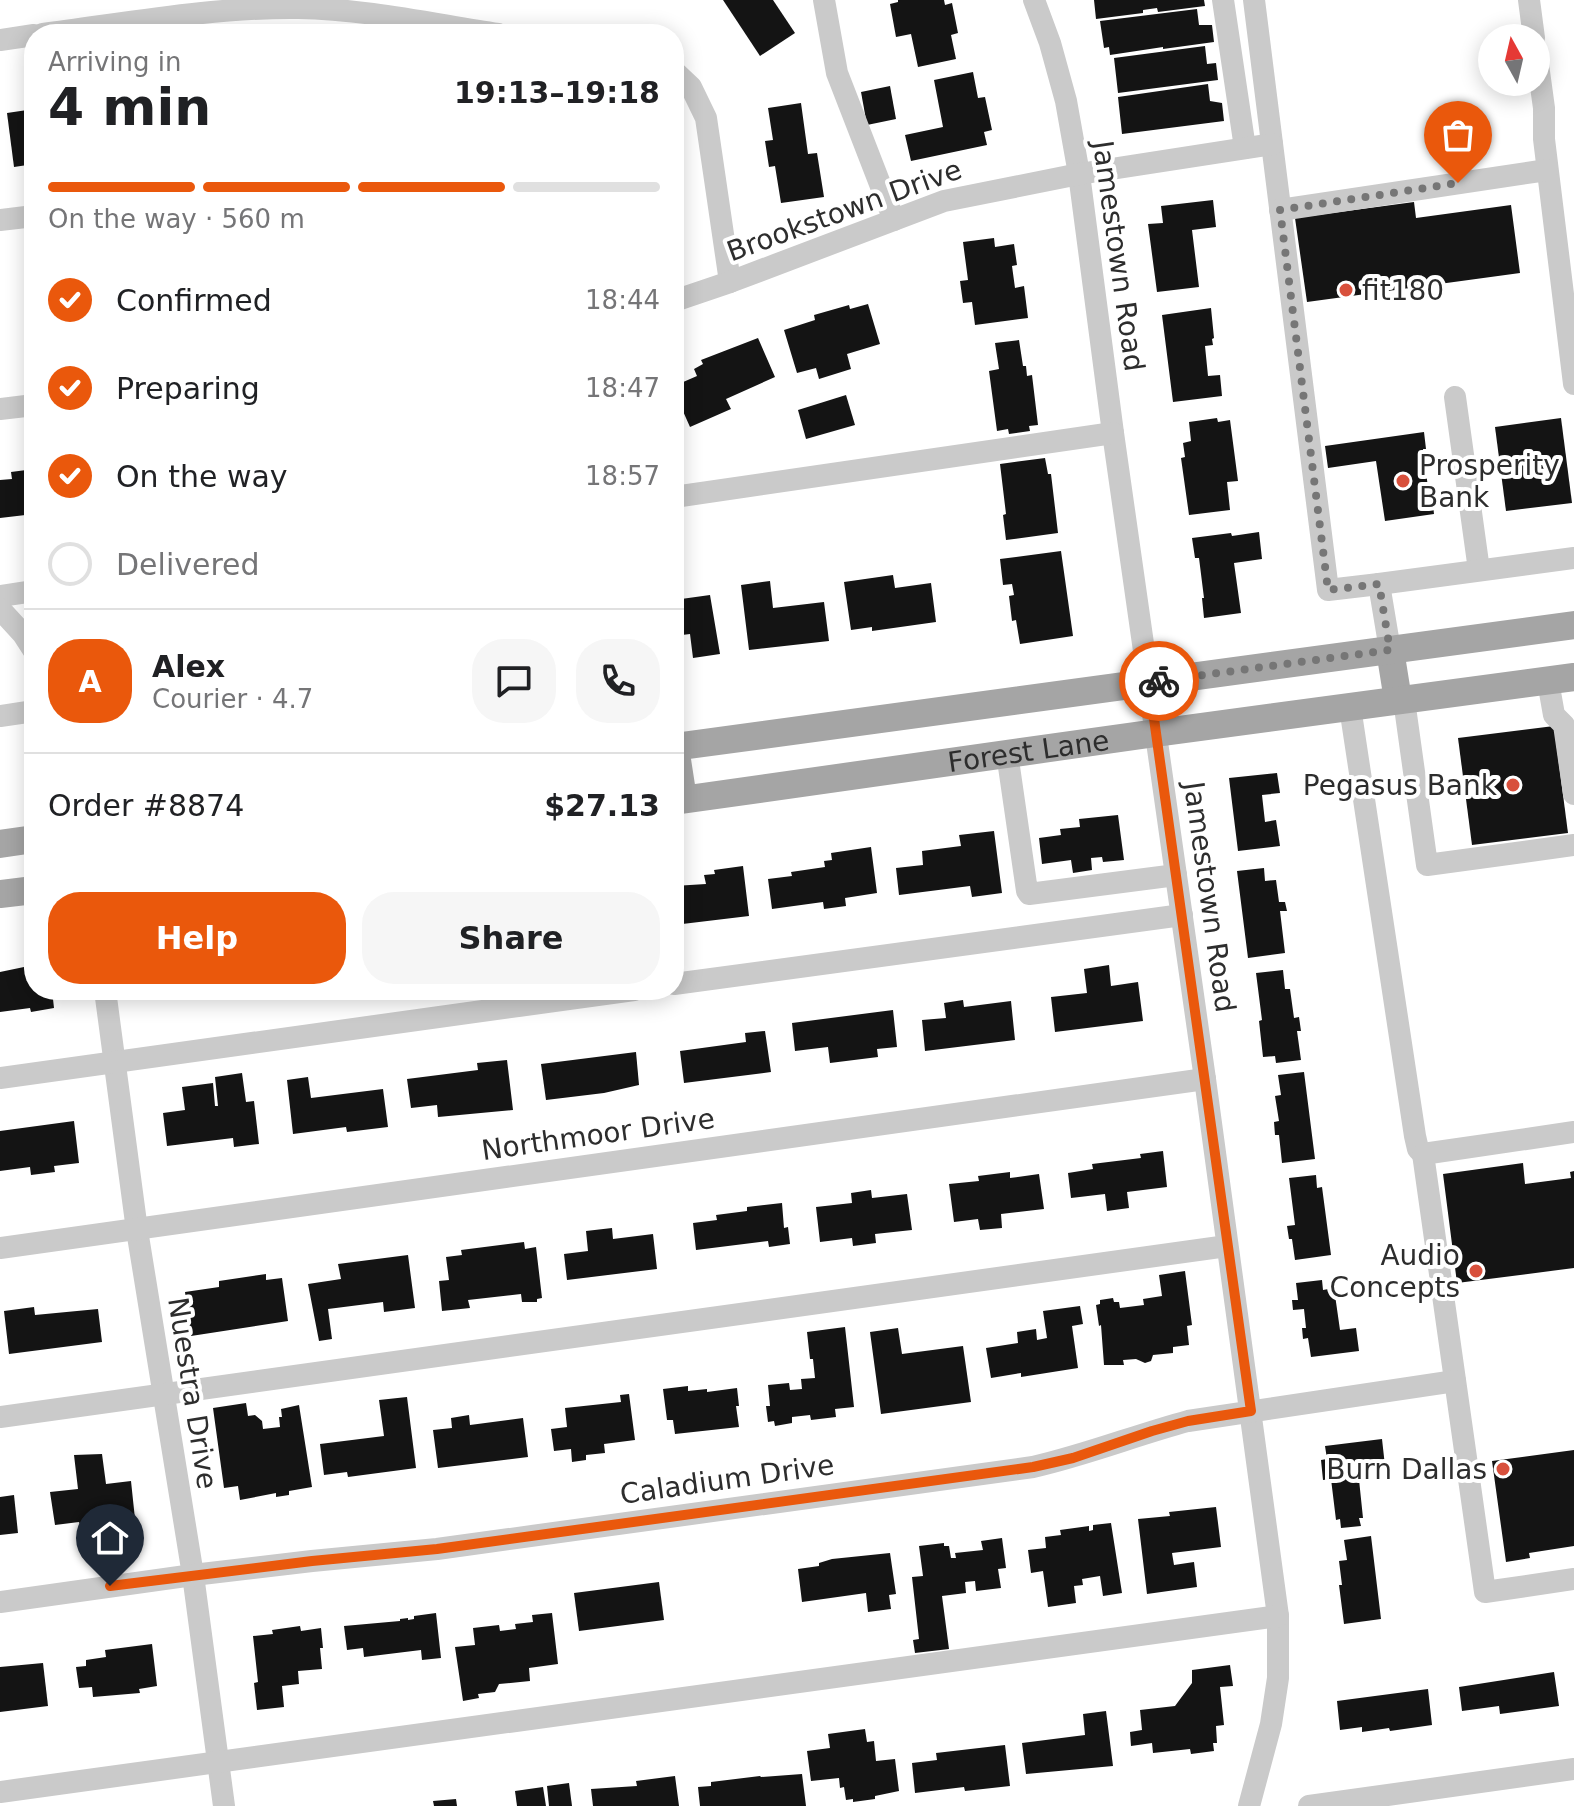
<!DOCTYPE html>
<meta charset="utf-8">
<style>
body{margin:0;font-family:"DejaVu Sans",sans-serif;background:#f6f6f6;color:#202124;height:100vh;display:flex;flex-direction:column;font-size:30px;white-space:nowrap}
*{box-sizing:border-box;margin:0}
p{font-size:26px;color:#757577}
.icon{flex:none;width:44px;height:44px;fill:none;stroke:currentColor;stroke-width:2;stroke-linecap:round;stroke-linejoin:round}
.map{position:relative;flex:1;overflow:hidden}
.side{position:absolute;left:24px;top:24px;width:660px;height:976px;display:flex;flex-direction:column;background:#fff;border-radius:32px;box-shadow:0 4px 20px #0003}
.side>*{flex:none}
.needle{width:52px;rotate:352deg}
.controls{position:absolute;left:1478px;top:24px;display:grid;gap:16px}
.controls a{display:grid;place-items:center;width:72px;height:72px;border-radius:50%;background:#fff;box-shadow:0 4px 20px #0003;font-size:40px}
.pin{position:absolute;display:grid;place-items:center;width:68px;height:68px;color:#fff;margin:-82px -34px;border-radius:50% 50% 50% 0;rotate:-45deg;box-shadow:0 0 8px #0007}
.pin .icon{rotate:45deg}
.courier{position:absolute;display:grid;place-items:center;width:80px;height:80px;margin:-40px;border:6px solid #ea580c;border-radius:50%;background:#fff;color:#222;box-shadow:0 2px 10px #0007}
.summary em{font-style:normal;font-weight:700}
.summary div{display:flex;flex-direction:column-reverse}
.summary{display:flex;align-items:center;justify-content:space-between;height:136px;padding:0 24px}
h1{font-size:52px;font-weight:700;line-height:60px}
.bar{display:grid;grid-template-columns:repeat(4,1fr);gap:12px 8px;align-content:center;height:96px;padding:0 24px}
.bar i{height:10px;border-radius:6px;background:#e0e0e0}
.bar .selected{background:#ea580c}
.bar p{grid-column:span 4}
.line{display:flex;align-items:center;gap:20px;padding:0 24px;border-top:2px solid #e0e0e0}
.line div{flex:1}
.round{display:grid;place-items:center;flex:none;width:84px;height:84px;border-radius:32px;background:#f6f6f6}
ol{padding:0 24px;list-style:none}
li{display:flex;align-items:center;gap:24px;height:88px}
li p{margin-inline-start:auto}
li .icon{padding:8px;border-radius:50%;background:#ea580c;color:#fff;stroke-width:4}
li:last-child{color:#757577}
li i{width:44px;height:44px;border:4px solid #e0e0e0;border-radius:50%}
.button{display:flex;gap:16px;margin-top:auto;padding:16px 24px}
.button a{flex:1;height:92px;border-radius:32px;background:#ea580c;color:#fff;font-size:32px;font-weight:700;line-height:92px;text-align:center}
.button a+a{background:#f6f6f6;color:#202124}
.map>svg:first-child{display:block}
</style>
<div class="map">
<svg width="1574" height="1806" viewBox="0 0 1574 1806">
<rect width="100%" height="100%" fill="#fff"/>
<g fill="#141414">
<path d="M723 0H773L795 33 760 56Z"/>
<path d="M898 0H944L945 5 952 3 958 33 951 35 956 59 918 67 911 34 896 37 890 4 898 2Z"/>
<path d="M1094 0H1204L1205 6 1158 12 1157 8 1143 10V13L1096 19Z"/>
<path d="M1197 9 1199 25H1212L1214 42 1163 49V47L1110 55 1109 47 1104 48 1100 21Z"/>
<path d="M1205 46 1207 64 1216 63 1218 80 1118 93 1114 58Z"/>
<path d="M973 72 978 98 985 97 992 130 984 132 987 145 911 161 905 135 943 127 934 80Z"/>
<path d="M1208 84 1210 101 1222 103 1224 121 1122 134 1118 97Z"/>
<path d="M890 86 896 119 867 125 861 92Z"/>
<path d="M801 103 808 154 817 153 824 197 781 203 775 166 769 167 765 141 773 140 768 108Z"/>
<path d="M34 109V164L14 167 7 113Z"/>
<path d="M1213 200 1216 227 1192 230 1199 287 1157 292 1148 224 1163 223 1161 206Z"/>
<path d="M1414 202 1416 218 1511 205 1520 273 1307 302 1295 218Z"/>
<path d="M994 238 995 247 1014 244 1017 265 1012 266 1015 288 1024 286 1028 318 975 325 972 302 963 303 960 281 968 280 963 242Z"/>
<path d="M868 304 880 344 847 354 851 369 819 379 816 368 797 373 784 330 815 320 814 315 849 305 850 309Z"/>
<path d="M1211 308 1214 338 1212 339 1213 345 1205 346 1208 376 1220 375 1222 396 1173 402 1162 315Z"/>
<path d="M758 338 775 377 726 399 731 409 690 427 674 391V386L697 376 694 369 703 364 701 360Z"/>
<path d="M1019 340 1023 366H1026L1027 376 1032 375 1038 425 1029 426 1030 431 1009 434 1008 429 997 431 989 371 999 369 995 343Z"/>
<path d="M846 395 855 425 806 439 798 410Z"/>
<path d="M1217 418 1218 422 1230 420 1238 481 1227 482 1230 510 1189 515 1181 458 1185 457 1183 443 1191 441 1189 422Z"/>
<path d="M1561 418 1572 503 1506 511 1495 427Z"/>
<path d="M1424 432 1426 449H1423L1429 495H1432L1434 514 1385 521 1376 461 1328 468 1325 446Z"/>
<path d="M1045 458 1048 474H1051L1058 533 1006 540 1003 515 1006 514 1000 464Z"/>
<path d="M34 469V514L0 518V480L12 479 11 472Z"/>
<path d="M1259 532 1262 559 1234 563 1241 613 1204 618 1202 598H1204L1199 558H1195L1192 538 1231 533 1232 536Z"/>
<path d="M1061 551 1073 636 1020 644 1016 620 1012 621 1009 596 1014 595 1012 584 1003 585 1000 559Z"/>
<path d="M893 575 895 588 931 583 936 622 872 631V627L851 630 844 582Z"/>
<path d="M770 581 773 608 824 602 829 641 749 650 741 585Z"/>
<path d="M710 595 720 654 693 658 690 634 674 636V600Z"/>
<path d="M1554 726 1568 833 1472 845 1458 738Z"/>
<path d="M1277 773 1280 793 1262 795 1265 822 1276 820 1280 846 1238 851 1229 778Z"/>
<path d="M1118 815 1124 860 1103 862 1102 857 1091 858 1092 870 1073 873 1071 860 1042 864 1039 838 1061 835 1060 829 1080 827 1079 819Z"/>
<path d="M994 831 1002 893 972 897 970 886 899 895 896 868 923 865 922 851 961 846 959 835Z"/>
<path d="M871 847 877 893 845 898 846 906 824 909 823 902 772 909 768 879 792 876 791 872 825 867 824 861 832 860 831 853Z"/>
<path d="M743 866 749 916 674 925V886L706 884 704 875 715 874 714 870Z"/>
<path d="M1264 868 1265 881 1276 880 1279 902H1285L1287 911H1280L1285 953 1248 958 1237 871Z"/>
<path d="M1109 965 1111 986 1138 982 1143 1021 1055 1032 1051 997 1087 993 1084 969Z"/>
<path d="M24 967 25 971 34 969V990H52L54 1008 31 1012 30 1008 0 1012V972Z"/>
<path d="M1283 970 1285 989H1290L1294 1018 1299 1017 1301 1031H1297L1301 1060 1276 1063 1275 1056 1263 1057 1259 1021 1262 1020 1256 973Z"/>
<path d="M174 990H201L202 992 175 996Z"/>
<path d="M963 1000 964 1007 1011 1001 1015 1040 925 1051 922 1020 946 1018 944 1003Z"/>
<path d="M893 1010 897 1047 877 1049 878 1057 830 1063 828 1047 795 1051 792 1023Z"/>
<path d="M765 1031 771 1072 684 1083 680 1051 746 1042 745 1033Z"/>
<path d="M636 1052 639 1085 604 1093 546 1100 541 1064Z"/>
<path d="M507 1060 513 1110 438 1117 437 1105 411 1108 407 1079 478 1070 477 1063Z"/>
<path d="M1304 1072 1315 1159 1282 1163 1279 1135H1275L1274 1122 1279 1121 1275 1096 1281 1095 1278 1075Z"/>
<path d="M242 1073 246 1102 254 1101 259 1144 234 1147 233 1138 167 1146 163 1113 185 1110 182 1087 213 1083 215 1106H218L215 1077Z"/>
<path d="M308 1077 311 1098 383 1089 388 1127 347 1132 346 1127 293 1134 287 1080Z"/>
<path d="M74 1121 79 1163 54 1166 55 1172 31 1175 30 1167 0 1171V1131Z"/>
<path d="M1163 1151 1167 1187 1127 1192 1129 1208 1107 1211 1105 1194 1071 1198 1068 1173 1093 1169 1092 1164 1141 1158 1140 1154Z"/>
<path d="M1523 1163 1525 1184 1571 1178 1570 1172 1574 1171V1268L1457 1283 1443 1174Z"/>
<path d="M1010 1172V1178L1039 1174 1044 1209 1001 1214 1002 1228 980 1230 978 1219 954 1222 949 1184 979 1181 978 1176Z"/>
<path d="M1316 1175 1317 1188 1322 1187 1331 1255 1295 1260 1292 1239H1289L1287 1226 1295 1225 1289 1178Z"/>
<path d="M871 1190 872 1198 907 1194 912 1230 875 1234 876 1243 853 1246 852 1238 820 1242 816 1207 852 1203 851 1193Z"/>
<path d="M782 1203 784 1228 788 1227 790 1244 769 1247 768 1241 696 1250 693 1223 717 1220 716 1215 747 1211V1207Z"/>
<path d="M612 1228 613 1239 653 1234 657 1269 567 1280 564 1254 588 1251 586 1231Z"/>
<path d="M524 1242 525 1249 536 1247 542 1298 537 1299V1302H522L521 1294 468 1300 470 1308 442 1311 439 1281 449 1280 446 1257 462 1255 461 1250Z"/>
<path d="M408 1255 415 1308 384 1312 383 1302 328 1309 332 1339 319 1341 308 1284 341 1279 338 1264Z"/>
<path d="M1185 1271 1192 1325 1187 1326 1189 1345 1173 1347V1353L1153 1355 1151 1361 1145 1363 1136 1359 1123 1360 1124 1365H1104L1101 1325 1099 1326 1096 1305 1100 1304V1300L1113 1298 1114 1302H1119L1120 1308 1144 1305 1143 1299 1162 1296 1159 1275Z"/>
<path d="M266 1274V1280L282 1278 288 1321 191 1336 185 1292 219 1287V1281Z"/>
<path d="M1322 1280 1323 1290 1334 1288 1340 1330 1356 1328 1359 1351 1311 1357 1308 1338 1303 1339 1302 1328H1306L1304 1309 1293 1310 1292 1300H1298L1296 1283Z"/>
<path d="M1080 1306 1083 1324 1072 1326 1078 1368 1021 1377V1373L991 1378 986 1348 1018 1343 1017 1332 1036 1329 1037 1340 1047 1338 1043 1311Z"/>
<path d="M34 1307 35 1315 98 1309 102 1342 9 1354 4 1311Z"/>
<path d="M845 1327 854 1407 835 1409 836 1417 811 1420 810 1415 792 1417V1423L775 1426 774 1421 768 1422 766 1406H770L768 1385 789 1383 790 1390 802 1389 801 1379 815 1378 813 1359H810L807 1332Z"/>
<path d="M898 1328 902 1354 963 1346 971 1402 881 1414 870 1332Z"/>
<path d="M688 1386V1391L707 1389V1392L737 1388 739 1406H736L739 1427 675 1434 673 1420H667L663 1389Z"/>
<path d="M629 1394 635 1440 604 1444 605 1453 586 1455V1460L572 1462 571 1449 554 1451 551 1429 567 1427 565 1408 621 1402 620 1395Z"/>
<path d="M407 1397 416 1468 348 1477 347 1472 324 1475 320 1444 384 1436 379 1400Z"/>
<path d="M246 1403 248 1416 255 1415 262 1421 263 1429 280 1427 279 1417H282L281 1409 299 1405 312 1487 289 1491V1495L276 1497V1493L240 1500 238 1486 224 1488 213 1408Z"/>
<path d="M469 1415 470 1425 523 1418 528 1457 438 1468 433 1430 452 1428 451 1418Z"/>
<path d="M1382 1439 1385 1466 1358 1470 1363 1518H1359L1361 1526 1341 1528 1340 1519 1336 1520 1331 1479 1323 1480 1321 1460 1327 1459 1325 1446Z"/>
<path d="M1574 1450V1546L1529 1553 1530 1558 1506 1562 1492 1461Z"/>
<path d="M102 1454 106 1484 131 1481 135 1519 80 1525 79 1522 55 1525 50 1492 78 1489 74 1455Z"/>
<path d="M14 1495 18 1533 0 1535V1497Z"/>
<path d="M1216 1507 1221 1547 1172 1553 1174 1565 1194 1562 1197 1587 1147 1594 1138 1519 1170 1516 1169 1512Z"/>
<path d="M1111 1523 1122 1593 1103 1596 1100 1576 1082 1579 1083 1585 1074 1586 1076 1603 1048 1607 1043 1571 1031 1573 1028 1550 1046 1548 1045 1537 1061 1535 1060 1530 1089 1526V1531L1093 1530V1525Z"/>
<path d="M1371 1536 1381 1619 1344 1624 1339 1585H1342L1339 1561 1347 1560 1344 1540Z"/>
<path d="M1002 1538 1006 1568 998 1569 1001 1588 976 1591 975 1581 965 1582 966 1593 942 1596 949 1649 915 1653 913 1640 919 1639 912 1577 923 1576 919 1546 944 1543V1546H949L951 1558H956L955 1553 983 1550 981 1541Z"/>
<path d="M890 1553 896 1594 889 1595 891 1609 868 1612 866 1593 802 1602 798 1569 819 1566V1563L832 1559Z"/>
<path d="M659 1582 664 1620 579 1631 574 1593Z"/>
<path d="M436 1613 441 1658 422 1660 421 1650 364 1657 363 1648 347 1650 344 1626 400 1621V1619L408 1618V1620L414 1619V1616Z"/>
<path d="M552 1613 558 1664 529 1668 530 1681 499 1684 495 1692 478 1694 479 1698 463 1701 455 1647 475 1645 473 1628 499 1625 500 1631 516 1629 515 1624 533 1622 532 1615Z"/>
<path d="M300 1626 301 1631 321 1628 323 1648H320L322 1669 298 1671 299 1684 282 1686 284 1707 257 1710 254 1683 258 1682 253 1636 273 1634 272 1630Z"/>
<path d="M152 1644 157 1686 139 1689 140 1693 93 1697 92 1687 79 1688 76 1667 86 1666V1660L106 1657 105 1650Z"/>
<path d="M43 1663 48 1706 0 1712V1667Z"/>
<path d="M1230 1665 1233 1686 1220 1687 1224 1725 1216 1726 1217 1743H1213L1214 1751 1191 1754 1190 1749 1153 1753 1152 1743 1131 1746 1130 1732 1142 1730 1140 1710 1175 1706 1192 1683V1670Z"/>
<path d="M1554 1672 1559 1706 1500 1714 1499 1706 1462 1711 1459 1687Z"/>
<path d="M1428 1689 1432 1725 1390 1731 1389 1728 1362 1732V1727L1340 1730 1337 1701Z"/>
<path d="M1106 1711 1113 1766 1026 1774 1022 1743 1085 1735 1083 1714Z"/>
<path d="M865 1729 867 1742 874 1741 876 1761 895 1759 899 1791 875 1796V1799L853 1802V1799L846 1800 844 1787 840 1788 839 1778 811 1781 807 1751 830 1748 828 1734Z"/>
<path d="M1005 1745 1010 1786 965 1791 964 1787 915 1793 912 1763 937 1760 936 1753Z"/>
<path d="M802 1774 806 1806H700L698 1787 711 1786V1782L760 1776 761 1777Z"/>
<path d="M675 1776 679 1806H593L591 1789 637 1786 636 1781Z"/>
<path d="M569 1783 572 1806H549L547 1786Z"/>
<path d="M543 1787 546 1806H517L515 1791Z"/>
<path d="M456 1799 457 1806H434L433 1801Z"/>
</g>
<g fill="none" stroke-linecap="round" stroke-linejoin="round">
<g stroke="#cacaca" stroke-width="22">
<path d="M824 0 837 73 894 220"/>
<path d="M1034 0 1050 43 1066 101 1079 174 1113 433 1205 1079 1278 1616V1678L1271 1724 1249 1806"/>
<path d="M1223 0 1245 148"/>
<path d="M1254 0 1328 590 1379 584 1390 650"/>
<path d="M1529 0 1534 38"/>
<path d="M43 34C128 23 213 7 298 8 365 9 432 24 498 34"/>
<path d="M0 40 34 35"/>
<path d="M1536 50 1544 108V139L1574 384"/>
<path d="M674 71 691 87 706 118 730 282"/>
<path d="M1280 210 1547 170"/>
<path d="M0 220 34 216"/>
<path d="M674 301 730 282 944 201 1079 174 1272 144"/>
<path d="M1455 397 1479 570"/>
<path d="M0 409 34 405"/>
<path d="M674 497 1113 433"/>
<path d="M1379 584 1574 558"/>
<path d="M0 596 34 591"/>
<path d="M0 609 23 634 34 651"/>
<path d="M1548 681 1554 715 1564 725 1574 794"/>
<path d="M1404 700 1427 865 1574 845"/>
<path d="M1350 707 1415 1136 1418 1149 1423 1154"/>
<path d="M0 716 34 711"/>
<path d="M1007 753 1027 891 1029 894 1176 875"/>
<path d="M674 984 1182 915"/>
<path d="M105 990 137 1230 193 1575 224 1806"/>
<path d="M0 1078 634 990"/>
<path d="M1574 1132 1423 1154 1485 1592 1574 1579"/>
<path d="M0 1248 1205 1079"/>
<path d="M0 1417 1227 1246"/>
<path d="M0 1602 193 1575 312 1561 437 1549 1033 1467C1086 1455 1136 1435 1188 1421L1455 1381"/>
<path d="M0 1792 1278 1616"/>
<path d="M1309 1806 1574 1769"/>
</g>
<g stroke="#a5a5a5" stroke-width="28">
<path d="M1390 650 1398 700"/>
<path d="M674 747 1574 625"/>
<path d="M675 747 683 799"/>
<path id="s1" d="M674 801 1156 733 1574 677"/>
<path d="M0 844 34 839"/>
<path d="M0 894 34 890"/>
</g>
</g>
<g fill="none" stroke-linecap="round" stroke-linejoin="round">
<path stroke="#767676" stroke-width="8" stroke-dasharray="0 14.4" d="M1159 681 1390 650 1379 584 1328 590 1280 210 1458 183"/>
<path stroke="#ea580c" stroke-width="10" d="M110 1586 312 1561 437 1549 1033 1467 1073 1458 1152 1431 1188 1421 1251 1411 1149 683 1159 681"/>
</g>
<g fill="#d8503c" stroke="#fff" stroke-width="3">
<circle cx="1346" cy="290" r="8"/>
<circle cx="1403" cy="481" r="8"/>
<circle cx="1513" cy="785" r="8"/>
<circle cx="1476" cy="1271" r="8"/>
<circle cx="1503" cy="1469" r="8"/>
</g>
<g text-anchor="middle" stroke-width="8" stroke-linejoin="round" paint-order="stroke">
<g font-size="28" fill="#2d2d2d" stroke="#fff">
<text transform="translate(844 210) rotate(-20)" y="10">Brookstown Drive</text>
<text transform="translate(1119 256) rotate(82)" y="10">Jamestown Road</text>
<text dy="10" stroke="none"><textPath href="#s1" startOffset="358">Forest Lane</textPath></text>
<text transform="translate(1210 897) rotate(82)" y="10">Jamestown Road</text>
<text transform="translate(598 1134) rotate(-8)" y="10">Northmoor Drive</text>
<text transform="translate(193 1393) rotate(81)" y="10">Nuestra Drive</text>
<text transform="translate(727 1479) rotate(-8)" y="10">Caladium Drive</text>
</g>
<g font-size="28" fill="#2d2d2d" stroke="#fff" text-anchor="end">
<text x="1362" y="300" text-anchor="start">fit180</text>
<text x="1419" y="475" text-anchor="start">Prosperity<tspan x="1419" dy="32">Bank</tspan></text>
<text x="1497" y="795">Pegasus Bank</text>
<text x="1460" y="1265">Audio<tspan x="1460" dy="32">Concepts</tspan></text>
<text x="1487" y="1479">Burn Dallas</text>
</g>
</g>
</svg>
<div class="controls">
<a><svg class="needle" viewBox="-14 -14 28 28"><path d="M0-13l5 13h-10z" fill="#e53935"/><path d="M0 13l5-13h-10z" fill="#757577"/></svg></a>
</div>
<div class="pin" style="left:1458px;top:183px;background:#ea580c"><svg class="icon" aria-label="bag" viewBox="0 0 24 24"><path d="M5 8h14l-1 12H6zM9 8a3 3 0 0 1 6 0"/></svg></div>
<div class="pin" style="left:110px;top:1586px;background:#1f2937"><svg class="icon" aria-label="home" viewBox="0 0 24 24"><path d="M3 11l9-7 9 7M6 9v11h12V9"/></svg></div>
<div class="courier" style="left:1159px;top:681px"><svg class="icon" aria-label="bike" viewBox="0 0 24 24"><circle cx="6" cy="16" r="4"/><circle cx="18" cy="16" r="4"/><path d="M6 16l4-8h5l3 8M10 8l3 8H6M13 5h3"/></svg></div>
<section class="side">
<div class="summary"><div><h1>4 min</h1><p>Arriving in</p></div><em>19:13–19:18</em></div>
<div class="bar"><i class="selected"></i><i class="selected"></i><i class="selected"></i><i></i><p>On the way · 560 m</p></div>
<ol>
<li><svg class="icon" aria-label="check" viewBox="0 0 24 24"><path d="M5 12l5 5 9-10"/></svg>Confirmed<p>18:44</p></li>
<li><svg class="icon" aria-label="check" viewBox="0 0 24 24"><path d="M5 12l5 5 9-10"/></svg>Preparing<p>18:47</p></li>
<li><svg class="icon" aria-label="check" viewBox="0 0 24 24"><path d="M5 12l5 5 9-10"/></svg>On the way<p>18:57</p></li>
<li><i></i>Delivered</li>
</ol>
<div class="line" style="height:144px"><b class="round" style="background:#ea580c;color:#fff">A</b><div><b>Alex</b><p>Courier · 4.7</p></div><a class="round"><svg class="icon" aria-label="chat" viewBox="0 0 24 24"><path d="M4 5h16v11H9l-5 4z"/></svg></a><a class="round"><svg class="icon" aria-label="phone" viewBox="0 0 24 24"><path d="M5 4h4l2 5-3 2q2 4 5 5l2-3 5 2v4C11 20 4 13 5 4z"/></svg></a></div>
<div class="line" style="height:104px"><div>Order #8874</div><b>$27.13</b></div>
<div class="button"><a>Help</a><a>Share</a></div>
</section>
</div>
